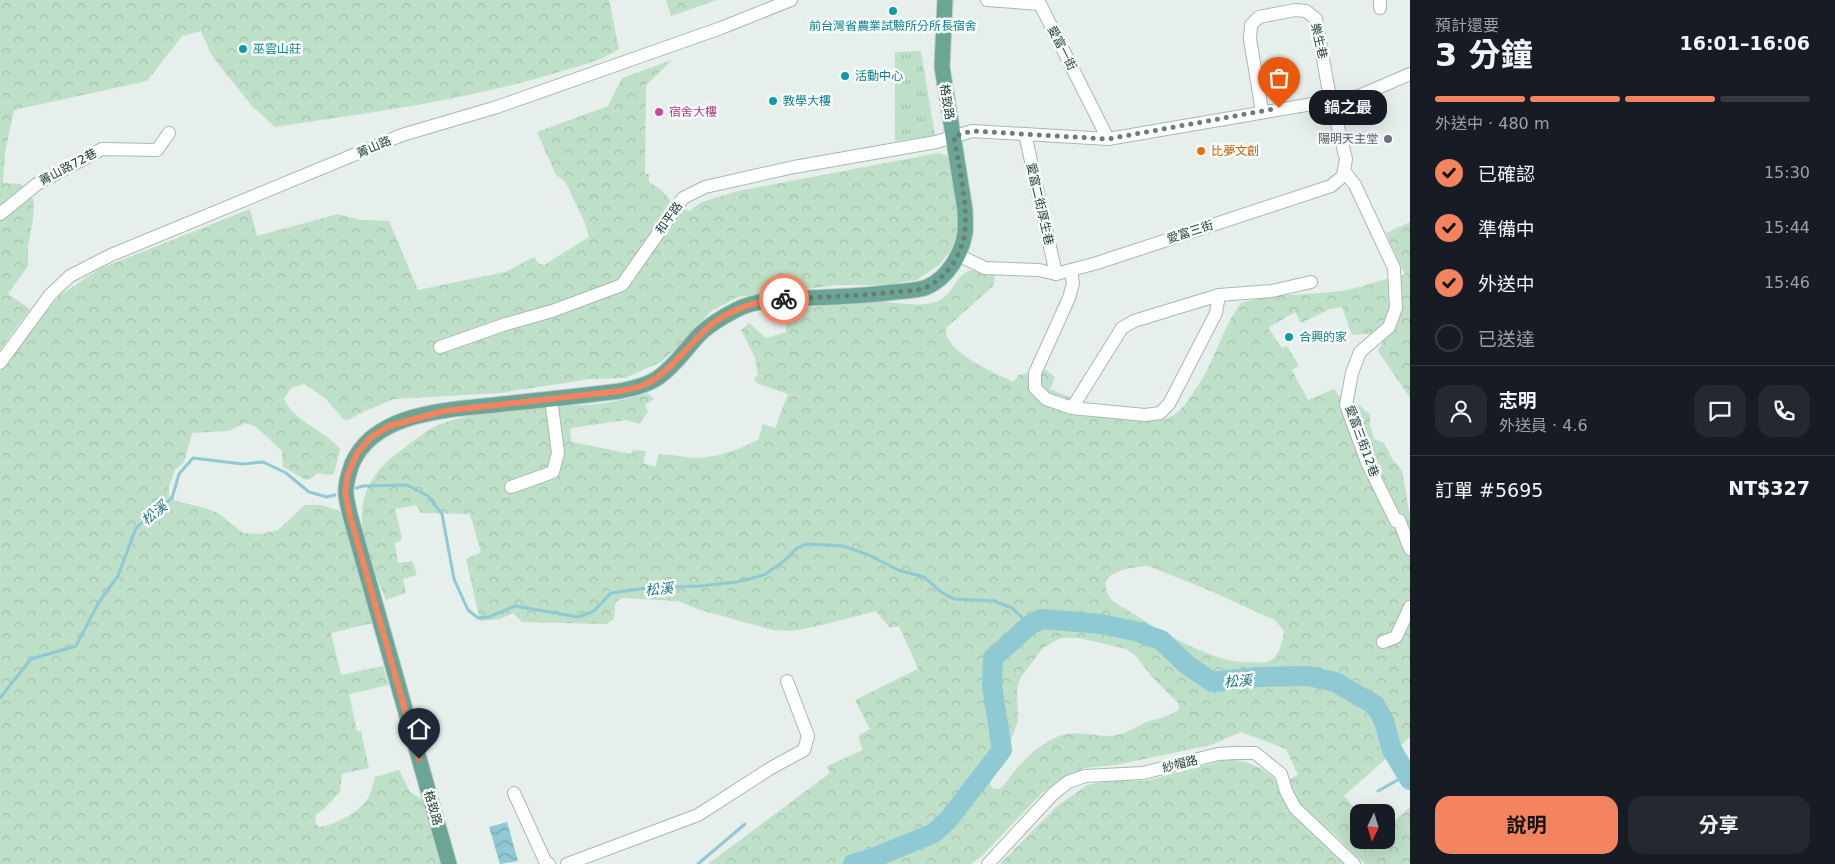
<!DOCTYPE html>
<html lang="zh-TW">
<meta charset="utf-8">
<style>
body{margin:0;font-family:"DejaVu Sans","Noto Sans TC",sans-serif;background:#242831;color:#f1f3f6;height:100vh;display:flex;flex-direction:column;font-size:19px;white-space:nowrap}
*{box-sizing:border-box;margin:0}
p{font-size:16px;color:#9ea1a6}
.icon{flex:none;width:28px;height:28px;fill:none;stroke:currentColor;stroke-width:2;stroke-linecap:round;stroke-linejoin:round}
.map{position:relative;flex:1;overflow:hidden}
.drawer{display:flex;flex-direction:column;background:#171b24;width:425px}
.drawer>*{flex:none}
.needle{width:32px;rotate:184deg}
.tools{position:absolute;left:1350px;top:804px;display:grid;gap:10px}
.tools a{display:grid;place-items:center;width:45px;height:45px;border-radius:10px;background:#171b24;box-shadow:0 5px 20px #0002;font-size:25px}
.pin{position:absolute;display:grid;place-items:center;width:42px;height:42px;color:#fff;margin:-51px -21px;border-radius:50% 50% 50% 0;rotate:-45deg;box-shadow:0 0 5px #0007}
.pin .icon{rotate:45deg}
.courier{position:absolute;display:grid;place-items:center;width:50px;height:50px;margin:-25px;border:4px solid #f4845f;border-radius:50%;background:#fff;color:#222;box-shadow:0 1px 6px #0007}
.bubble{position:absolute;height:35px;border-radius:15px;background:#171b24;box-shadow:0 5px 20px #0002;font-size:16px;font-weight:700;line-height:35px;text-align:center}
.overview em{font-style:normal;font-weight:700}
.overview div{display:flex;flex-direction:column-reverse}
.overview{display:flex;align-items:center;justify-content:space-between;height:85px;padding:0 25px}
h1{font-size:32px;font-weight:700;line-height:38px}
.bar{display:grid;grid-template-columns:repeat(4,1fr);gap:8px 5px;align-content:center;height:60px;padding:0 25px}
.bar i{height:6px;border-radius:4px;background:#363941}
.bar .active{background:#f4845f}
.bar p{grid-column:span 4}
.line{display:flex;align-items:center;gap:12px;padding:0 25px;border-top:1px solid #363941}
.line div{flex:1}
.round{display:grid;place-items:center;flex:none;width:52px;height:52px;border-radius:15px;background:#242831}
ol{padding:0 25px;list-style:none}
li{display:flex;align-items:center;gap:15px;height:55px}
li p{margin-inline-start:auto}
li .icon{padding:5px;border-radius:50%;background:#f4845f;color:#111;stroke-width:4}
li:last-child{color:#9ea1a6}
li i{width:28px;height:28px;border:2px solid #363941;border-radius:50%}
.action{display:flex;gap:10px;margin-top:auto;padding:10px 25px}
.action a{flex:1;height:58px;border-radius:15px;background:#f4845f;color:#111;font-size:20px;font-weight:700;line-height:58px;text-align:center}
.action a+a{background:#242831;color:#f1f3f6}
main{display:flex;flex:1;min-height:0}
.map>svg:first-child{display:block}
</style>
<main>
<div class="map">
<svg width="1410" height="864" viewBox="0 0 1410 864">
<defs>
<pattern id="grass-tufts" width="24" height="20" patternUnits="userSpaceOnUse" patternTransform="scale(1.25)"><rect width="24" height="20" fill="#bfe0c8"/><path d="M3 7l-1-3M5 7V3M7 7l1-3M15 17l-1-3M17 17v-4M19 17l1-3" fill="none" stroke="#a4c1ad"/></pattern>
<pattern id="forest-crowns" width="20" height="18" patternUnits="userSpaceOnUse" patternTransform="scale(1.25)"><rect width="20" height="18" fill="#bfe0c8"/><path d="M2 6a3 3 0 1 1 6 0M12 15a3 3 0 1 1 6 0" fill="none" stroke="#a4c1ad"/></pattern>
<pattern id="water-waves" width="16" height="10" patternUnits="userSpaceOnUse" patternTransform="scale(1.25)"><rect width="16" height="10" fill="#8ec9d4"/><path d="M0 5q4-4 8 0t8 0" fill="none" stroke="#74a5ad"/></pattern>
</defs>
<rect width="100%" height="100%" fill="#e6efeb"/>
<path fill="url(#grass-tufts)" d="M921 51 935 136 895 141V52Z"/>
<g fill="url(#forest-crowns)" fill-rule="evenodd">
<path d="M0 0H609L619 49C599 62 575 67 552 74 462 101 367 113 275 127L252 106 212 56 201 31 182 36 147 81 14 110 5 153 3 183 21 184 34 200 33 220 28 245V266L8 294 30 309 0 350Z"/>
<path d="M666 0H717L671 16Z"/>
<path d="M672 60 646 85 645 174H649V182C653 185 656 186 660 189 672 199 670 208 689 211L702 202 738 191 938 153 949 156 959 209 960 224 951 250 939 265 917 280 883 285H839L738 297 711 311 682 343 661 362 625 378 590 379 500 393 394 399 365 411 348 420 343 419 325 398 304 384 291 388 284 399C295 423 324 429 340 449L334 474 329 475 317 473 312 478 306 480 283 467 282 451 256 427 246 423 228 431 192 433 184 462 175 470 169 486V495L176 501 205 508 218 513 243 533 261 534 278 530 305 505H321L340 511 373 623 331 633 341 675 383 666 389 685 349 694 357 731H361L369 768 342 774 340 792 325 808 316 815 315 823 319 827C334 826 363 810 369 796 372 790 373 783 375 777L399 770 410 792 425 801 443 864H0V372L58 297 99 269 250 209 257 236 338 214 361 220 389 221 418 290 505 272 534 257 538 263 544 265 589 237 585 223 565 181 556 175 537 132 608 106 622 78Z"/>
<path d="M1410 222V398L1378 351 1385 338 1366 334 1352 335 1342 307 1330 309 1301 323 1295 312 1268 328 1282 348 1287 346 1299 366 1310 360 1292 370 1308 400 1334 389 1339 396 1355 402 1370 414V424L1374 439 1384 443 1393 460 1402 470 1410 516V737L1344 796 1359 813V840H1386V828L1410 807V864H1365L1331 831 1316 821 1297 804 1288 780 1298 775 1286 749 1241 732 1211 745 1116 765 1084 768 1043 792 982 856 971 864H708L830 773 827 766 863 750 858 736 870 729 855 700 918 669 899 626 890 628 876 611 818 626 792 631 773 630 700 610 678 601 621 598 615 603 614 619 606 624 522 622 513 613 500 619 480 621 466 559 481 552 470 514 421 513 416 505 395 509 402 538 400 541 395 543 398 563 412 561 417 575 403 579 406 593 386 600C361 540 341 492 403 449 414 441 426 430 438 425 461 416 485 413 509 409 519 408 529 405 539 405 554 403 570 406 585 405 606 404 628 399 648 393L654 399 645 405 648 412 639 424 626 420 571 428 570 435 572 442 631 454 633 450 646 451 643 463 655 467 659 454C672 454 685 458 698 458 720 457 739 449 758 440L763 424 775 428 788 394 756 383 754 377 758 376 755 358 741 330 749 323 766 338 786 332V312C817 304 849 303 882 302 898 302 916 307 932 303 961 296 953 256 994 275L995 280 993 286 946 328C942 351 997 374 1014 382L1018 375 1046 370 1055 377 1050 389C1080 401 1148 437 1178 412 1185 406 1195 390 1201 381 1216 356 1223 327 1241 303 1271 294 1302 295 1333 292 1358 290 1380 279 1405 275L1386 233ZM1148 566 1206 589 1275 620 1284 631C1283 641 1279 656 1270 661 1265 664 1259 662 1254 662 1219 667 1158 630 1129 611 1120 605 1110 602 1107 592 1098 570 1135 567 1148 566ZM1060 638H1079L1126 649 1136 656 1151 676 1179 704V709C1169 718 1156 718 1144 723 1133 729 1121 736 1108 736 1091 736 1076 730 1059 736 1042 743 1029 755 1017 768 1011 775 1007 782 1000 789L992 788 990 782 992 775 1006 754 1018 721 1017 687 1021 677 1042 649Z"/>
<path d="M1228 759 1246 762 1260 768 1273 777 1293 809 1346 864H1000L1056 807 1087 785 1115 780 1145 781Z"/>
</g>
<path fill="url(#water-waves)" d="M507 822 518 861 500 864 489 827Z"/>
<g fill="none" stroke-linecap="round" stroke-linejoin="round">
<g stroke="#8ec9d4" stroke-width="3">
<path d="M356 488 363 486 407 485 428 496 442 514 454 579 468 610 478 618 489 617 515 606 578 617 594 611 611 593 647 588 700 586 737 582 764 575 784 561 797 548 806 544 843 546 869 555 898 570 924 577 941 592 954 599 994 601 1012 608 1030 625"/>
<path d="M0 698 31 659 76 646 99 602 118 576 136 528 172 498 179 474 193 458 242 464 263 462 286 473 309 492 327 497 335 495"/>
<path d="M1378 791 1410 773"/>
<path d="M698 864 745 824"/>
</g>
<path stroke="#8ec9d4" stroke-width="20" d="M853 864 871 859 934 833 949 819 1002 750 992 686 993 658 1030 625 1042 619 1101 624 1135 631 1161 640 1186 664 1212 682 1258 677 1308 676 1335 682 1375 705 1384 721 1392 750 1410 780"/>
<g stroke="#a8b8b2" stroke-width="14">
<g id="minor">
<path d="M987 0 1040 4 1108 139"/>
<path d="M1380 0V8"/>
<path d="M1025 134 1056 274"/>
<path d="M1345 172 1355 185 1394 268 1396 308 1389 327 1360 352 1352 373 1346 405 1367 462 1396 521 1399 520 1410 549"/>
<path d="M0 214 37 184 102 149 157 150 169 133"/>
<path d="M958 255 985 268 1039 270 1056 274 1097 263 1331 186 1343 176 1346 159 1328 87 1316 19 1306 11 1295 10 1259 17 1251 25 1250 39 1262 111"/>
<path d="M1071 271 1073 283 1069 298 1035 373V388L1046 399 1072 408 1145 415 1160 413 1169 404 1216 313 1219 295"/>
<path d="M440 347 506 324 552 311 622 285 683 198 705 187 794 167 936 142 972 131 1108 139 1359 96 1410 74"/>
<path d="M0 363 50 295 70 276 111 255 402 135 497 107 721 28 791 0"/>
<path d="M1072 408 1122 328 1134 321 1219 295 1272 291 1311 282"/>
<path d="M511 487 553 472 558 453 551 399"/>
<path d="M1383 642 1396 637 1410 607"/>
<path d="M514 793 546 863 549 864"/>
<path d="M567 864 698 815 771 768 804 750 808 736 787 681"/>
<path d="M988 864 1053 794 1068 782 1085 776 1143 773 1218 754 1236 753H1255L1281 774 1286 791 1295 808 1354 864"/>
</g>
</g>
<g stroke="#c2cac8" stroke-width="17">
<path id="major" d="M449 864 350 515C349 508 346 501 346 493 345 484 349 473 352 464 375 410 453 410 503 404 542 400 581 396 620 391 634 388 648 385 659 377 676 365 687 347 701 333 711 324 724 316 736 310 757 299 783 299 807 298 836 297 865 296 894 292 904 291 917 291 927 287 948 278 962 253 965 233 966 225 965 217 965 210L942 67 945 0"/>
</g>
<use href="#minor" stroke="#fff" stroke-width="12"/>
<use href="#major" stroke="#6aa596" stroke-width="15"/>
</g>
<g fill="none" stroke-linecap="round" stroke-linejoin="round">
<path stroke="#687f78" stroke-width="5" stroke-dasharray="0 9" d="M784 299C821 297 858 296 895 292 905 291 919 291 929 286 948 276 963 252 965 231 968 203 958 164 954 136L972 131 1108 139 1279 108"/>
<path stroke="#f4845f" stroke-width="6" d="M419 759 350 516 345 492 348 474 357 453 370 438 389 426 444 411 620 391C629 389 639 388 646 384 669 372 683 352 700 335 723 311 753 301 784 299"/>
</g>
<g fill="#0f9aa8" stroke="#f7fbf9" stroke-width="2">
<circle cx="893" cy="11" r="5"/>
<circle cx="243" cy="49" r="5"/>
<circle cx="845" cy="76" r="5"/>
<circle cx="773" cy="101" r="5"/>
<circle cx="1289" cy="337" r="5"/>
</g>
<circle fill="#d1479c" stroke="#f7fbf9" stroke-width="2" cx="659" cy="112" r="5"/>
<circle fill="#6b7280" stroke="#f7fbf9" stroke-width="2" cx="1388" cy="139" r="5"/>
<circle fill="#e8710a" stroke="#f7fbf9" stroke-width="2" cx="1201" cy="151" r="5"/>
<g text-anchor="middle" stroke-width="5" stroke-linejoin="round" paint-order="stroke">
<g font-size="12" fill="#0d838f" stroke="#f7fbf9" text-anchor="start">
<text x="893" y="30" text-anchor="middle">前台灣省農業試驗所分所長宿舍</text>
<text x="253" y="53">巫雲山莊</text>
<text x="855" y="80">活動中心</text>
<text x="783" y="105">教學大樓</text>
<text x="1299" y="341">合興的家</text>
</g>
<g font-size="12" fill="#24423a" stroke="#f7fbf9">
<text transform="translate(1319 41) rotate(77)" y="4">樂生巷</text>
<text transform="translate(1062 48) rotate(63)" y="4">愛富一街</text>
<text transform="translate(947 102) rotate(81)" y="4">格致路</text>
<text transform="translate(374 147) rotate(-23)" y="4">菁山路</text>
<text transform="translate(68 167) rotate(-28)" y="4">菁山路72巷</text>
<text transform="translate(1040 204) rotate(77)" y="4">愛富二街厚生巷</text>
<text transform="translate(669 218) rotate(-55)" y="4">和平路</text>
<text transform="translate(1190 232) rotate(-18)" y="4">愛富三街</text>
<text transform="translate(1362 441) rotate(70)" y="4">愛富三街12巷</text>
<text transform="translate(1180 764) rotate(-14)" y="4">紗帽路</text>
<text transform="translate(433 808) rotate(74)" y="4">格致路</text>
</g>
<g font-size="12" fill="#b23c85" stroke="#f7fbf9" text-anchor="start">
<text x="669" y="116">宿舍大樓</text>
</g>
<g font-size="12" fill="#5b616d" stroke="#f7fbf9" text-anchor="end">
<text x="1378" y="143">陽明天主堂</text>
</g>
<g font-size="12" fill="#c56008" stroke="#f7fbf9" text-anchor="start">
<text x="1211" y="155">比夢文創</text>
</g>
<g font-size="14" font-style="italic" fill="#1c6f80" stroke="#f7fbf9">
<text transform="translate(154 513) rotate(-39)" y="5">松溪</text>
<text transform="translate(659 589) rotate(-5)" y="5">松溪</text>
<text transform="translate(1238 681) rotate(-4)" y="5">松溪</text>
</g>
</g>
</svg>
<div class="tools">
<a><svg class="needle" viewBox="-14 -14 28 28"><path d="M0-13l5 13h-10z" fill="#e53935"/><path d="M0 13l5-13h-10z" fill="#9ea1a6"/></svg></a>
</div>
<div class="pin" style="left:1279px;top:108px;background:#ea580c"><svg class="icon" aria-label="bag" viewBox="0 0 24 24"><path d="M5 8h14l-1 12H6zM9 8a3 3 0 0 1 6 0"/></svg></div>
<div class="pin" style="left:419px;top:759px;background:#1f2937"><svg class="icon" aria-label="home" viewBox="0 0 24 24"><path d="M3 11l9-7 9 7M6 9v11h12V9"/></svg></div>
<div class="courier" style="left:784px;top:299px"><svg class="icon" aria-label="bike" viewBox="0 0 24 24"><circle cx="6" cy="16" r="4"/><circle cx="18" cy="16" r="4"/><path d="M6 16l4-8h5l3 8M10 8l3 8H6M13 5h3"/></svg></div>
<div class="bubble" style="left:1309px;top:90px;width:78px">鍋之最</div>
</div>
<section class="drawer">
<div class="overview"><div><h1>3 分鐘</h1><p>預計還要</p></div><em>16:01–16:06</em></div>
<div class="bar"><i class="active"></i><i class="active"></i><i class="active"></i><i></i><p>外送中 · 480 m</p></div>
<ol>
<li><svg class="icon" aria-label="check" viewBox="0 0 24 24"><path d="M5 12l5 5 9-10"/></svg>已確認<p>15:30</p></li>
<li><svg class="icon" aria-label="check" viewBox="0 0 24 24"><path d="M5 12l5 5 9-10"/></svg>準備中<p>15:44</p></li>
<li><svg class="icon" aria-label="check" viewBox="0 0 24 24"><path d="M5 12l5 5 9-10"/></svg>外送中<p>15:46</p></li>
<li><i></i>已送達</li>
</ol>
<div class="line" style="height:90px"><a class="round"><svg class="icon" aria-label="person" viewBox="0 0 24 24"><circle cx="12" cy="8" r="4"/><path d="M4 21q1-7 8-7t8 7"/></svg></a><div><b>志明</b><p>外送員 · 4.6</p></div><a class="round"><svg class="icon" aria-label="chat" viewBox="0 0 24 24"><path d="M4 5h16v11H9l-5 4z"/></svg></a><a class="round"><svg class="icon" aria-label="phone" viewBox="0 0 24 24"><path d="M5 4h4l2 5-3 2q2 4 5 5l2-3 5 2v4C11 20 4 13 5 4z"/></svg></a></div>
<div class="line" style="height:65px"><div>訂單 #5695</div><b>NT$327</b></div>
<div class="action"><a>說明</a><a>分享</a></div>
</section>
</main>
